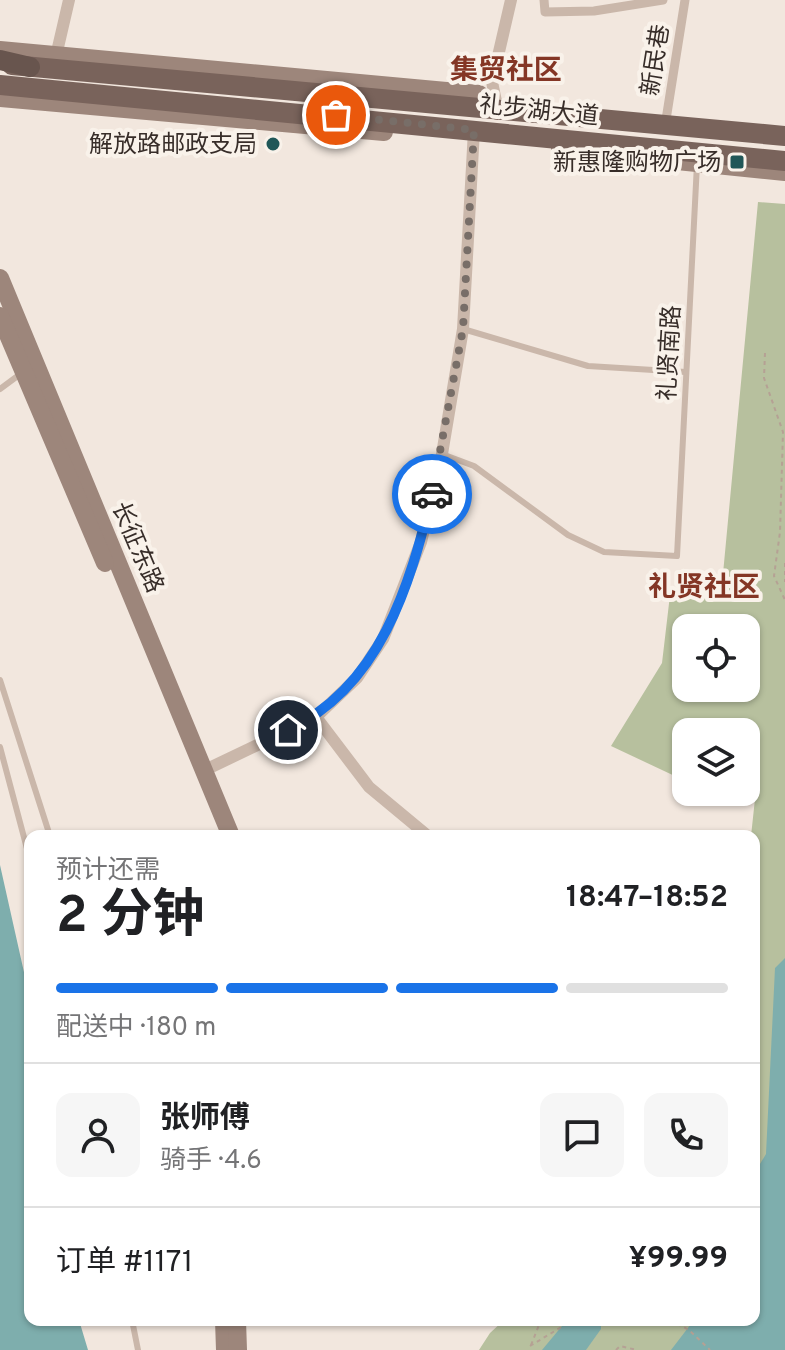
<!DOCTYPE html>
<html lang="zh">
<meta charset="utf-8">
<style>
body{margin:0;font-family:Overpass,"Noto Sans SC",sans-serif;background:#f6f6f6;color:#202124;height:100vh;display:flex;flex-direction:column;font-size:30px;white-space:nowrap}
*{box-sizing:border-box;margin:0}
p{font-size:26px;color:#757577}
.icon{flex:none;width:44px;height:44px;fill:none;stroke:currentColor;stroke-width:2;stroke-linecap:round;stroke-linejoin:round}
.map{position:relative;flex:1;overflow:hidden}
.panel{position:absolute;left:24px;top:830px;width:736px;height:496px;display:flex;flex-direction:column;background:#fff;border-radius:16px;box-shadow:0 2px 6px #0004}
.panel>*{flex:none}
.controls{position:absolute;left:672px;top:614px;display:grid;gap:16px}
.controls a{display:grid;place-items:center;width:88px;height:88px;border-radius:16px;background:#fff;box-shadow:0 2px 6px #0004;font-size:40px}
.pin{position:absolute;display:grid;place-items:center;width:68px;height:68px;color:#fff;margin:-34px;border:4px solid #fff;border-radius:50%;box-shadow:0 2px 8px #0007}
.courier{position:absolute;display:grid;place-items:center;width:80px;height:80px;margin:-40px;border:6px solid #1a73e8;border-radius:50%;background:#fff;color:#222;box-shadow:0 2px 10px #0007}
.headline em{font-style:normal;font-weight:700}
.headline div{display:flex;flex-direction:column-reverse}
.headline{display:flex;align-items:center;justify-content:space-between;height:136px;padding:0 32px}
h1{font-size:52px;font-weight:700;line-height:60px}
.bar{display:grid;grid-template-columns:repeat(4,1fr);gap:12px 8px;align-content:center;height:96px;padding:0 32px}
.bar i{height:10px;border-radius:6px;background:#e0e0e0}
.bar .current{background:#1a73e8}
.bar p{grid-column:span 4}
.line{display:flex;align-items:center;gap:20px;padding:0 32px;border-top:2px solid #e0e0e0}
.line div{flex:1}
.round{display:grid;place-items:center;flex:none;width:84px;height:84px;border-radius:16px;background:#f6f6f6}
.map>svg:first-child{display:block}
</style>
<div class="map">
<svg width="785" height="1350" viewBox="0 0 785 1350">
<rect width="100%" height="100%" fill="#f2e7de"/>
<path fill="#b7c09e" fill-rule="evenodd" d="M758 202 785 204V1350H479L490 1333 504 1320H754V836H751L759 762 746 751V732H686V773L679 778 611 746 662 663 670 595H721ZM686 628H746V688H686Z"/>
<g fill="#7eaead">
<path d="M0 865 30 999V1320H79L88 1350H0Z"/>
<path d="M785 958V1350H671L694 1320H754V1174L766 1154 775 968Z"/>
<path d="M567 1320H601V1329L586 1350H542Z"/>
</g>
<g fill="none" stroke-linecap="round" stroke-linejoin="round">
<g stroke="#b5a194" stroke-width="2" stroke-dasharray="4 4" stroke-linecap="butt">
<path d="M765 353 764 378 783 432 780 532 774 576 785 600"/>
<path d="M785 563V582"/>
<path d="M670 1320 689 1330 710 1350"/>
<path d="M531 1345 541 1320"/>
<path d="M530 1346 573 1320"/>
<path d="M616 1350 620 1346 637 1350"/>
</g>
<g stroke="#cab7aa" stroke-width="6">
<path d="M463 329 588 366 686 372"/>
<path d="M0 389 23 372"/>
<path d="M442 454 474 466 568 535 604 552 677 556 697 164"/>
<path d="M0 680 50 836"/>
<path d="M0 747 30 860"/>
<path d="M132 1320 138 1350"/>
</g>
<g stroke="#cab7aa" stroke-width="9">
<path d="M544 0 545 12 594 11 663 0"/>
<path d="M665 126 685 0"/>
</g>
<g stroke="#cab7aa" stroke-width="12">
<path d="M56 56 69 0"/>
<path d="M498 111 492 82 511 0"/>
<path d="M316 717 369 787 428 836"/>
<path d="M205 770 316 717 357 678 383 639 421 542 442 454 463 329 474 130"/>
</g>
<g stroke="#9d867b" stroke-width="18">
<path d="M0 50 479 94 498 111"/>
<path d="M0 98 384 132"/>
<path d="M560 149 785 172"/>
<path d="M0 278 231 836"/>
<path d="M0 316 105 563"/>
<path d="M224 1320 225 1350"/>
<path d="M237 1320 238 1350"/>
</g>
<g stroke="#79635b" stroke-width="20">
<path d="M12 65 785 136"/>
<path d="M0 85 785 161"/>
</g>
<path stroke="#68554e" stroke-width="20" d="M0 60 30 67"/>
</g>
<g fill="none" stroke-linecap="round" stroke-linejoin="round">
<path stroke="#786e68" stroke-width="8" stroke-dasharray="0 14.4" d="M336 115 474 130 463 329 432 494"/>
<path stroke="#1a73e8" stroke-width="10" d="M288 730C380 687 410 586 432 494"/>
</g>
<g fill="#205758" stroke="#f9f2ea" stroke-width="3">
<circle cx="273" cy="144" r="8"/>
<rect x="729" y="154" width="16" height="16" rx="4"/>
</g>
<g text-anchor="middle" stroke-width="8" stroke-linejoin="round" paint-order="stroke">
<g font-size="24" fill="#372d29" stroke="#f9f2ea">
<text transform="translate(655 60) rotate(-81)" y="8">新民巷</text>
<text transform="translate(539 110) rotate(6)" y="8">礼步湖大道</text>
<text transform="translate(669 353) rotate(-87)" y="8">礼贤南路</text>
<text transform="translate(138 547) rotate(67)" y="8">长征东路</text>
</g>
<g font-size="24" fill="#372d29" stroke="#f9f2ea" text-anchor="end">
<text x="257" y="152">解放路邮政支局</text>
<text x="721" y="170">新惠隆购物广场</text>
</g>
<g font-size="28" font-weight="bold" fill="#843625" stroke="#f9f2ea">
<text x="506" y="79">集贸社区</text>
<text x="704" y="596">礼贤社区</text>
</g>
</g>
</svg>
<div class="controls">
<a><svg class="icon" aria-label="locate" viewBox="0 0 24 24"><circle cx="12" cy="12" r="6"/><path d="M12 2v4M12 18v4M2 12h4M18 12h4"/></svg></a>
<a><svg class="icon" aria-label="layers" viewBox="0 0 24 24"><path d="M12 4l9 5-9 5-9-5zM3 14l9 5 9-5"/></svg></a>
</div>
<div class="pin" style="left:336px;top:115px;background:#ea580c"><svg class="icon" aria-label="bag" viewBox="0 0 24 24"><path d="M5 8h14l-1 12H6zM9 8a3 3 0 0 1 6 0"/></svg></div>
<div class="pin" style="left:288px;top:730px;background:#1f2937"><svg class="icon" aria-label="home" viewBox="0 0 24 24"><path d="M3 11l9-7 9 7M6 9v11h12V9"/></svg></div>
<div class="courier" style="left:432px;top:494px"><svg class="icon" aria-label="car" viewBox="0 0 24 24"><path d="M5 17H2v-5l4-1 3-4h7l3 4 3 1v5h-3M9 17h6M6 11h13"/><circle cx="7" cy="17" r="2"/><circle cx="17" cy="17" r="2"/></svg></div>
<section class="panel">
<div class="headline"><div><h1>2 分钟</h1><p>预计还需</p></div><em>18:47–18:52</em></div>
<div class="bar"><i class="current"></i><i class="current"></i><i class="current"></i><i></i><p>配送中 · 180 m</p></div>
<div class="line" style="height:144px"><a class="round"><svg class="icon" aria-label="person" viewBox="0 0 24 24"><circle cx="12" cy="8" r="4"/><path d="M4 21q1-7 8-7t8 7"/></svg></a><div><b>张师傅</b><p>骑手 · 4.6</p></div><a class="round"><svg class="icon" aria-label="chat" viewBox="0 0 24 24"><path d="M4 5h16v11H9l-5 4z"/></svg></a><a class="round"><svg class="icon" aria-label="phone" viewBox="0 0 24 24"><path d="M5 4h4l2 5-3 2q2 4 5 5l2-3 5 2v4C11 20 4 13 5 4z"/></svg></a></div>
<div class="line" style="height:104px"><div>订单 #1171</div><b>¥99.99</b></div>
</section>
</div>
